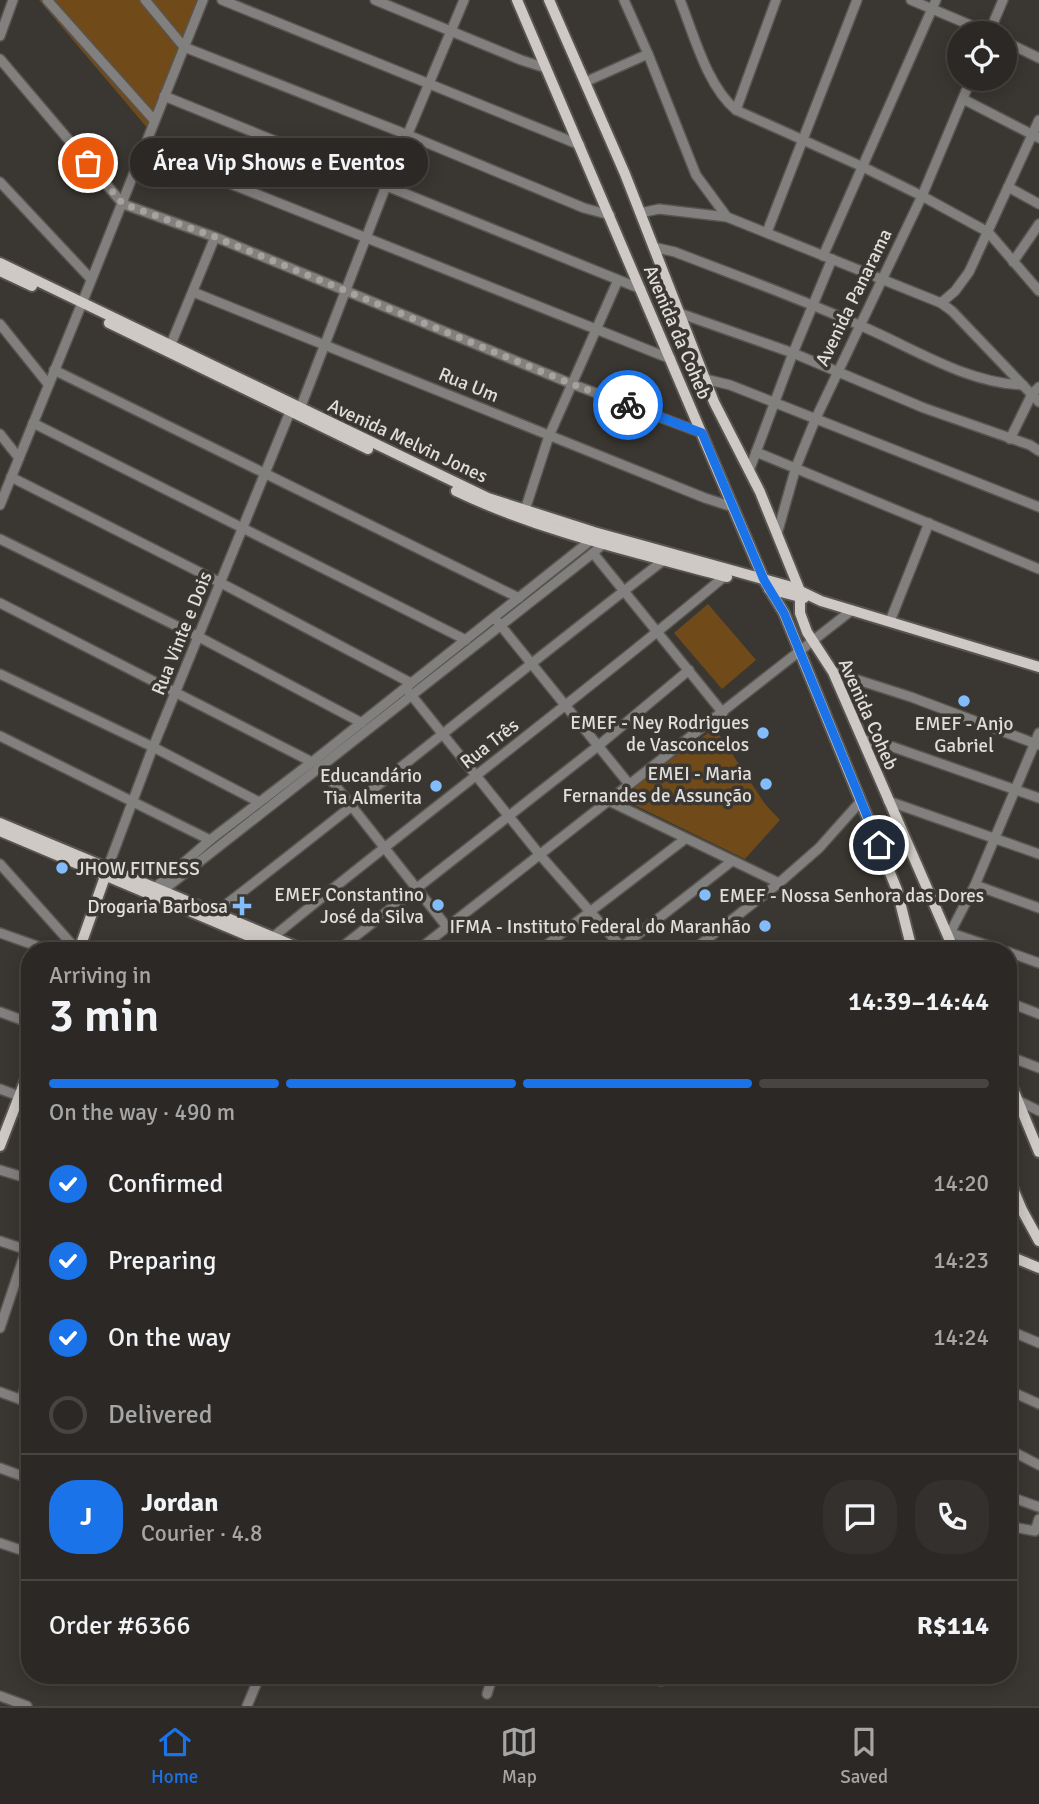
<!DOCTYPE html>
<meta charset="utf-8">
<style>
body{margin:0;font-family:Signika,sans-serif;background:#34302d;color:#f1f3f6;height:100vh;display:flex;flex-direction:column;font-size:26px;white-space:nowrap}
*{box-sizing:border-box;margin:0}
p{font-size:23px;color:#a6a6a7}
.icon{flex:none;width:38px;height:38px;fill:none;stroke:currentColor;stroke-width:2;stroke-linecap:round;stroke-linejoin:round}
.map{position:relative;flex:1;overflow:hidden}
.sheet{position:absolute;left:21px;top:942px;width:996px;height:742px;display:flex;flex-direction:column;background:#2c2825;border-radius:28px;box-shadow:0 4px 18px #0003,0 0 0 2px #484442}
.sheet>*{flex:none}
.buttons{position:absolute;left:947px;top:21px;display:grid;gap:14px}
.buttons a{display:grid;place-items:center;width:70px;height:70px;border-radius:50%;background:#2c2825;box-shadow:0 4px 18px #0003,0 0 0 2px #484442;font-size:35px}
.pin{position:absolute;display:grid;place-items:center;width:60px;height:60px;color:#fff;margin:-30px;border:4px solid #fff;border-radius:50%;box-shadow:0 2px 7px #0007}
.courier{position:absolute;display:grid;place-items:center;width:70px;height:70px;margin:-35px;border:5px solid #1a73e8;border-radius:50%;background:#fff;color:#222;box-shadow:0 2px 9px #0007}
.bubble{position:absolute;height:49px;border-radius:24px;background:#2c2825;box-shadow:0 4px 18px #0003,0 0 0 2px #484442;font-size:23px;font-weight:600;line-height:49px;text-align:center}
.headline em{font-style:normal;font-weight:600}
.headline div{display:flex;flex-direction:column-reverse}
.headline{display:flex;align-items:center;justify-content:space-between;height:119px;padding:0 28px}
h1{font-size:46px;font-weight:600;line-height:52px}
.bar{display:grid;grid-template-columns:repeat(4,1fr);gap:10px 7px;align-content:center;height:84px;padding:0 28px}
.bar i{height:9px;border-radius:5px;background:#484442}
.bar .on{background:#1a73e8}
.bar p{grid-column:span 4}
.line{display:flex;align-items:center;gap:18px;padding:0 28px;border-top:2px solid #484442}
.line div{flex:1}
.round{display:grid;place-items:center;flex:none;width:74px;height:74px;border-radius:28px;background:#34302d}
ol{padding:0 28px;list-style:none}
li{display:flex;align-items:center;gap:21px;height:77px}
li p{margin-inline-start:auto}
li .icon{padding:7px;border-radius:50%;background:#1a73e8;color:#fff;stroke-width:4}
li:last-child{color:#a6a6a7}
li i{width:38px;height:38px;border:4px solid #484442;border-radius:50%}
.tab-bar{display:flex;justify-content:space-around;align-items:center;height:98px;border-top:2px solid #484442;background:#2c2825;font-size:19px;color:#a6a6a7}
.tab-bar a{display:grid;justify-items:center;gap:4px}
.tab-bar .on{color:#1a73e8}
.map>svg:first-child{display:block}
</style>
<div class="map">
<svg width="1039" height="1706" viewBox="0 0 1039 1706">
<rect width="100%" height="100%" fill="#3a3631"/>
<g fill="#704b19">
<path d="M39 0H201L158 97 149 130Z"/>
<path d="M708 604 756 660 722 689 674 633Z"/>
<path d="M715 728 765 804 780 820 745 859 618 797Z"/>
</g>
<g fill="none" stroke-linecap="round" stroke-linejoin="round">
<g stroke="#58544f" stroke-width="12">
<g id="minor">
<path d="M47 0 154 120"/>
<path d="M145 0 184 47 408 135 584 208 610 215"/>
<path d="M222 0 580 145"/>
<path d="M375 0 521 60 546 68"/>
<path d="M624 0 648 54 696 175 727 217"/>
<path d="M680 0C694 35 707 86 736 110L863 167 922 196 988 232 1039 291"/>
<path d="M911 0 989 33"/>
<path d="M989 33 1003 0"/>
<path d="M0 36 13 0"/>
<path d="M1004 41 1039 58"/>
<path d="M0 59 123 204 215 237 572 384 702 433"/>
<path d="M585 82 648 54"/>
<path d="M164 96 641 289"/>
<path d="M963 99 1039 138"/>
<path d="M736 110 776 0"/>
<path d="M143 149 671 359"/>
<path d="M0 182 90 278"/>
<path d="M1008 187 1039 204"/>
<path d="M640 213 659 209 727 217 941 303 952 311 1039 402"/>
<path d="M767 232 857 0"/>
<path d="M653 247 675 252C737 276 799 298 859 325 912 347 965 383 1023 385"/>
<path d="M823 256 936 0"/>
<path d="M1013 262 1039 224"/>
<path d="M193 292 705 498 733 507"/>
<path d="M941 303 955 291 969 272 1039 120"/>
<path d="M679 313 793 353 924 408 1030 445 1039 451"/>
<path d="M0 324 48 384"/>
<path d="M171 344 215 237"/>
<path d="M54 370 519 598"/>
<path d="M705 379 730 385 1039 507"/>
<path d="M298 414 386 186 464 0"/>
<path d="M33 423 466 640"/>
<path d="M0 434 19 458"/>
<path d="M1010 439 1032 394 1039 387"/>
<path d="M756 452 1039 569"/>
<path d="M749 471 793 353 832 259"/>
<path d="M11 477 221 583 411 683"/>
<path d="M0 505C69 337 136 169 203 0"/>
<path d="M523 516 549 436 618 280"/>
<path d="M777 534 796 467 815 420 922 196 971 79"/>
<path d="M0 539 199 637 362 723"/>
<path d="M593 553 723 713"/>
<path d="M0 603 312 762"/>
<path d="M497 621 629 784"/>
<path d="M890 621 929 523"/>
<path d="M833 672 911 697 1039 745"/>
<path d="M0 674 153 747 259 802"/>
<path d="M408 691 540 855 624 950"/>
<path d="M0 736 210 840"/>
<path d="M863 740 893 747 1039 798"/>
<path d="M320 766 447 927"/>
<path d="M609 801 779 883"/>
<path d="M888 801 1039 854"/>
<path d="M0 864 77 950"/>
<path d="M108 867 153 747 292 407"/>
<path d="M975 885 1039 908"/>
<path d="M150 892 210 840 312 762 590 541 592 537"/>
<path d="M157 895 593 553 602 545 605 538"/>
<path d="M215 913C366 797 513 676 664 560"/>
<path d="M948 932 1001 950"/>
<path d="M0 933 48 950"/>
<path d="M950 933 975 885 1039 733"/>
<path d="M273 937C422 815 577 700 725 576"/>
<path d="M338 950 598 746 689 670"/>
<path d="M418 950 852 610"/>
<path d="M540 950 685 839"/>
<path d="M618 950 732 861"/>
<path d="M693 950 779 883 819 848 861 801"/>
<path d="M1008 952 1039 963"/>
<path d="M1008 1002 1039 1014"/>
<path d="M0 1012 30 1023"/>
<path d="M1008 1056 1039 1068"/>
<path d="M0 1089 30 1100"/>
<path d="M1019 1101 1039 1111"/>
<path d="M0 1170 30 1179"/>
<path d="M0 1241 30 1251"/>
<path d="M0 1328 26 1250"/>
<path d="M1008 1330 1039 1343"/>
<path d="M1008 1390 1039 1404"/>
<path d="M0 1392 30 1403"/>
<path d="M21 1400 30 1372"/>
<path d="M1008 1449 1039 1465"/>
<path d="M0 1468 30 1479"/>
<path d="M1008 1496 1039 1507"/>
<path d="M1008 1526 1035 1531 1039 1519"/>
<path d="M0 1543 30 1553"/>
<path d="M639 1675 661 1681"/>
<path d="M487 1694 493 1675"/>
<path d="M0 1696 27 1706"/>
<path d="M247 1706 260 1675"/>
</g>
</g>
<g stroke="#58544f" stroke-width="14">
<g id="major">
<path d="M517 0 764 580 784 613 897 890 912 950"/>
<path d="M549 0 625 174 714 402 760 492 800 591V613L807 632 833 672 954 950"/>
<path d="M0 263 488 498 594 532 792 587 821 601 1039 667"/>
<path d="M0 271 32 286"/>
<path d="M109 323 368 449"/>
<path d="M456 491C542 532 635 552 727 577"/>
<path d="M769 589 804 598"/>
<path d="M0 823 304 950"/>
<path d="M0 831 282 950"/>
<path d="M79 950 107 871"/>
<path d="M1008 1077 1039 1152"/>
<path d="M0 1146 30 1068"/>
<path d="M1008 1177 1022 1210 1039 1241"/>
<path d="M1008 1255 1039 1268"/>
</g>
</g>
<use href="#minor" stroke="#82807e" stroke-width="9"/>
<use href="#major" stroke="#cec9c4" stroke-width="10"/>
</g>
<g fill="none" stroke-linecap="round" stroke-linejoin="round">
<path stroke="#a6a39f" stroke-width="7" stroke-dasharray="0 12.6" d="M88 163 123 204 215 237 572 384 628 405"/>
<path stroke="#1a73e8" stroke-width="9" d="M628 405 702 433 764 580 784 613 879 845"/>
</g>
<g fill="#82bcfa" stroke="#3a3631" stroke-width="2.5">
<circle cx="964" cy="701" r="7"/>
<circle cx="763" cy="733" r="7"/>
<circle cx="766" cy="784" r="7"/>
<circle cx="436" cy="786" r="7"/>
<circle cx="62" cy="868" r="7"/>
<circle cx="705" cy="895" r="7"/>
<circle cx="438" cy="905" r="7"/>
<path d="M238.5 895.5h7v7h7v7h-7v7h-7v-7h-7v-7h7z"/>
<circle cx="765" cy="926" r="7"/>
</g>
<g text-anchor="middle" stroke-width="7" stroke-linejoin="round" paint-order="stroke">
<g font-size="19" fill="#e0ddda" stroke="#3a3631">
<text transform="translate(853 297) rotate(-64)" y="7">Avenida Panarama</text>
<text transform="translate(678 332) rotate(67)" y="7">Avenida da Coheb</text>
<text transform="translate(469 384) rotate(22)" y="7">Rua Um</text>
<text transform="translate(408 440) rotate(25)" y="7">Avenida Melvin Jones</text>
<text transform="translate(181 633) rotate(-68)" y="7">Rua Vinte e Dois</text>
<text transform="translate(869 714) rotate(66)" y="7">Avenida Coheb</text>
<text transform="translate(489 743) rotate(-38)" y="7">Rua Três</text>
</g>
<g font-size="19" fill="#e0ddda" stroke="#3a3631" text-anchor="end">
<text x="749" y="729">EMEF - Ney Rodrigues<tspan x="749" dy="22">de Vasconcelos</tspan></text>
<text x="964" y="730" text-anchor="middle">EMEF - Anjo<tspan x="964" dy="22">Gabriel</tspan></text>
<text x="752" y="780">EMEI - Maria<tspan x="752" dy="22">Fernandes de Assunção</tspan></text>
<text x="422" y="782">Educandário<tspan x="422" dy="22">Tia Almerita</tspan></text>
<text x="76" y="875" text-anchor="start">JHOW FITNESS</text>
<text x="424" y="901">EMEF Constantino<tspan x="424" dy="22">José da Silva</tspan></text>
<text x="719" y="902" text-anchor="start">EMEF - Nossa Senhora das Dores</text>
<text x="228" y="913">Drogaria Barbosa</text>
<text x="751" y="933">IFMA - Instituto Federal do Maranhão</text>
</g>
</g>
</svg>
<div class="buttons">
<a><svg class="icon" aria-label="locate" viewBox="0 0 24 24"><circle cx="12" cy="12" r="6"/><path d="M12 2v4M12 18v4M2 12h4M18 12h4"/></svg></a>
</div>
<div class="pin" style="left:88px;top:163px;background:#ea580c"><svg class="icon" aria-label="bag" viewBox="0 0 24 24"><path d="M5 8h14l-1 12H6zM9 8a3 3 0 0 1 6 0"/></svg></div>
<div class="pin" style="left:879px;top:845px;background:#1f2937"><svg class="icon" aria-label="home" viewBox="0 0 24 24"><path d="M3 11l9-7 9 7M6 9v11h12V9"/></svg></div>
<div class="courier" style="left:628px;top:405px"><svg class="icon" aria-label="bike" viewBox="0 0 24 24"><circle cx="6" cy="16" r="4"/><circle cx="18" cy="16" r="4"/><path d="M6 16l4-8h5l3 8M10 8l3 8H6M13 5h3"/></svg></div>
<div class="bubble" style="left:130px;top:138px;width:298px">Área Vip Shows e Eventos</div>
<section class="sheet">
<div class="headline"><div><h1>3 min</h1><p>Arriving in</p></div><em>14:39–14:44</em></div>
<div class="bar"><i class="on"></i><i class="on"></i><i class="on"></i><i></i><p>On the way · 490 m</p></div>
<ol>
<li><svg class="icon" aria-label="check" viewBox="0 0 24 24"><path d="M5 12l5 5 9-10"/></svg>Confirmed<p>14:20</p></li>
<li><svg class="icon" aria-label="check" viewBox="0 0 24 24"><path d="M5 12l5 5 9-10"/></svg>Preparing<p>14:23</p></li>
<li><svg class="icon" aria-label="check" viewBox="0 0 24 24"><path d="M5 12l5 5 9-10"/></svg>On the way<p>14:24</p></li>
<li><i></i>Delivered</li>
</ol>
<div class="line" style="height:126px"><b class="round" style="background:#1a73e8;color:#fff">J</b><div><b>Jordan</b><p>Courier · 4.8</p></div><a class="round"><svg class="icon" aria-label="chat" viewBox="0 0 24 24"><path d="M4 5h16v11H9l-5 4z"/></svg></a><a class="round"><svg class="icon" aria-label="phone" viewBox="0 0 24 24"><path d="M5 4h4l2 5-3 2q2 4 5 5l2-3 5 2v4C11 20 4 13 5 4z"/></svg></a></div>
<div class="line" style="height:91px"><div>Order #6366</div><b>R$114</b></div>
</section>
</div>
<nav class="tab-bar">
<a class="on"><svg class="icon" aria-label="home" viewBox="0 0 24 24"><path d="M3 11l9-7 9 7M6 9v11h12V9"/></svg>Home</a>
<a><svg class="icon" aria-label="map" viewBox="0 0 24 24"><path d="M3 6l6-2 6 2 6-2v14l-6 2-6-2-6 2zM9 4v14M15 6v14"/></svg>Map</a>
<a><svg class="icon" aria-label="saved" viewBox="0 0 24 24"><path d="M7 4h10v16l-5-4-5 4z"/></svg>Saved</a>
</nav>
